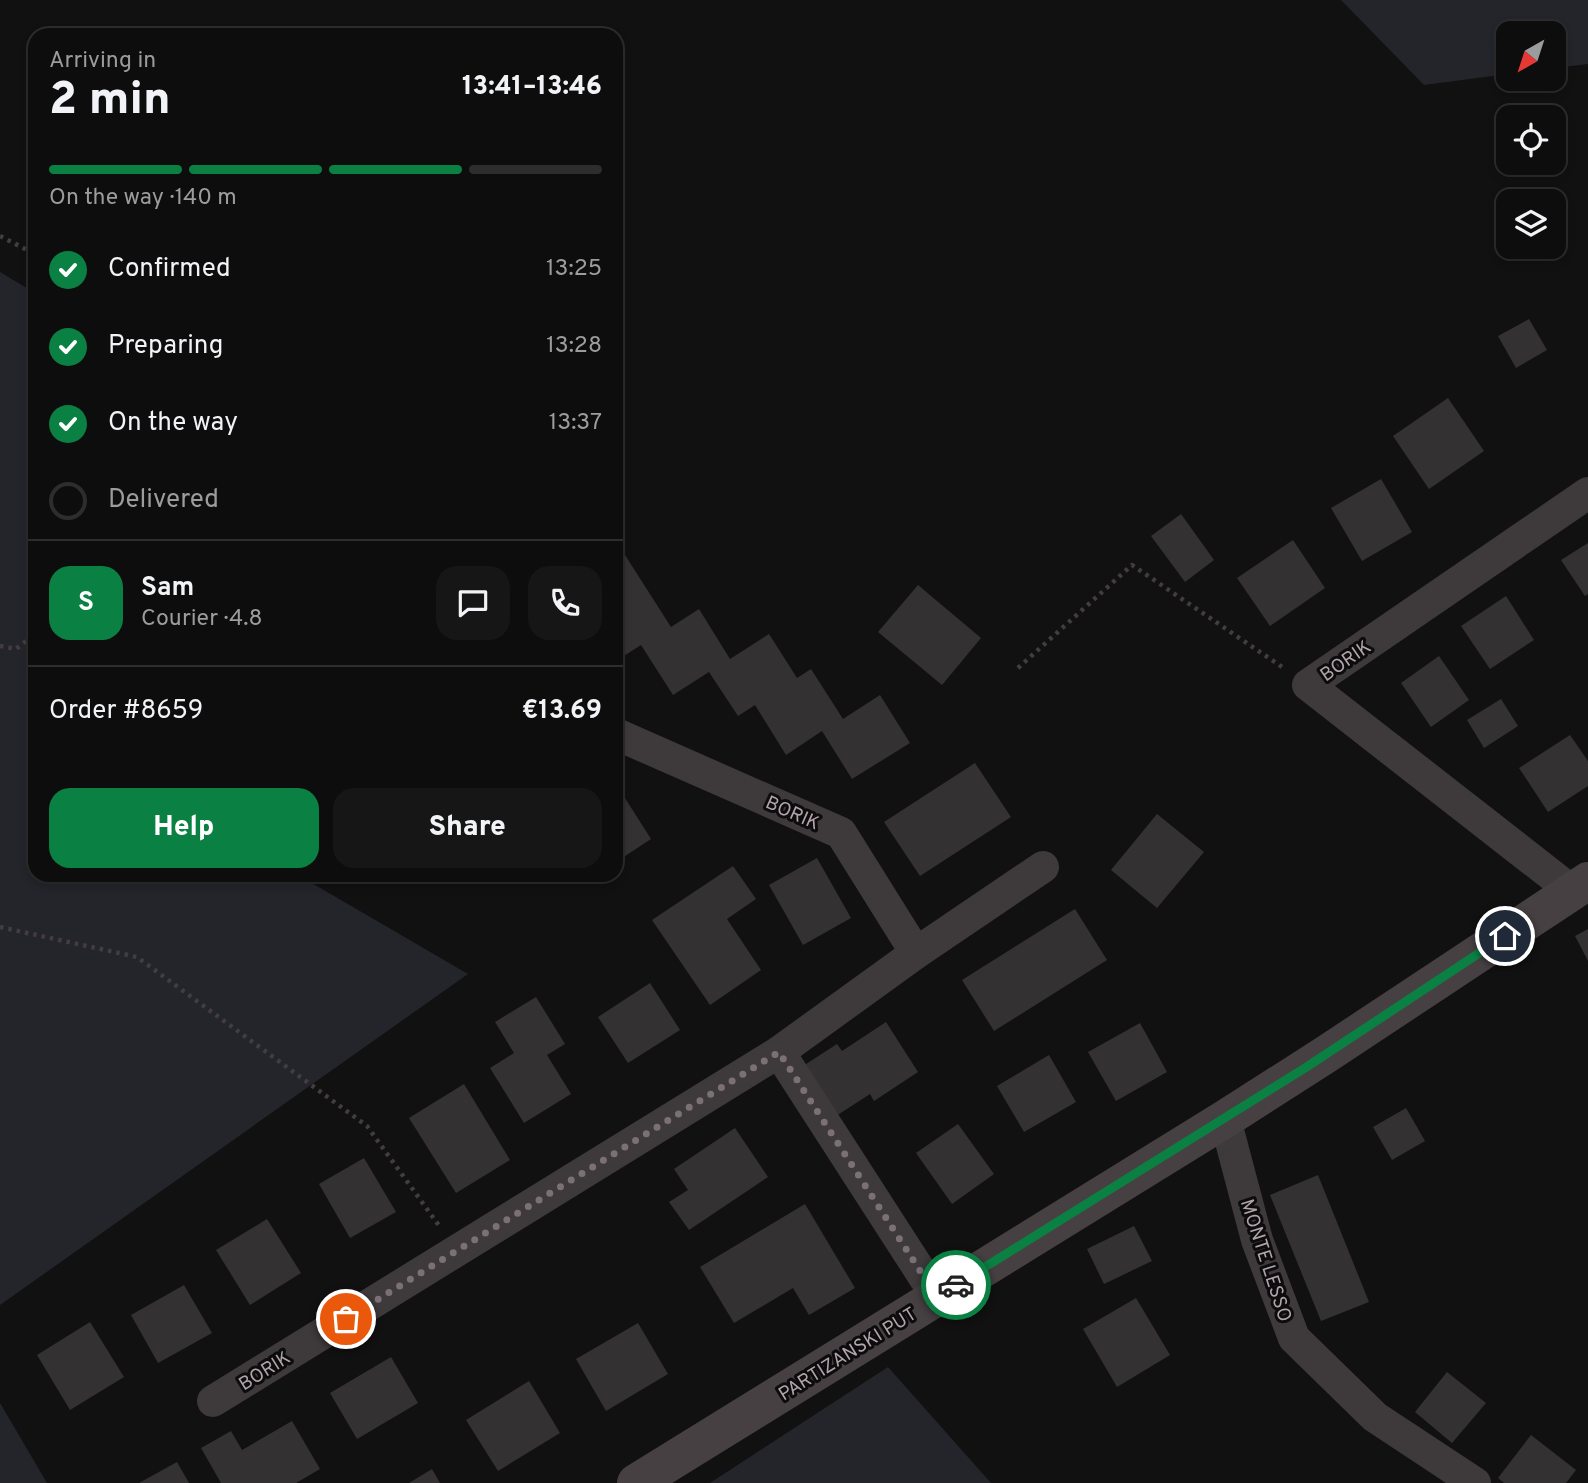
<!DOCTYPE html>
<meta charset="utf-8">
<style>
body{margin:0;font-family:Overpass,sans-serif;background:#171616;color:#f1f3f6;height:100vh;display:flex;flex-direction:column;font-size:26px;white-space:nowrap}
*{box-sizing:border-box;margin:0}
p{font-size:23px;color:#9b9c9d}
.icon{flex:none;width:38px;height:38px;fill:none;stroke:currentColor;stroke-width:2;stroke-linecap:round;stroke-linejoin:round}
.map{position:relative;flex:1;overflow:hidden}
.drawer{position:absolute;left:28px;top:28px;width:595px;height:854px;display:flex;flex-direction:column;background:#0e0d0d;border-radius:21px;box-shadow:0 4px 10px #0003,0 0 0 2px #2e2d2e}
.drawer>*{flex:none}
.needle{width:46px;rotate:219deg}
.fabs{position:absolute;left:1496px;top:21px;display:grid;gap:14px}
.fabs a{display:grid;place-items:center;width:70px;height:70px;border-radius:14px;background:#0e0d0d;box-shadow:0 4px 10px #0003,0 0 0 2px #2e2d2e;font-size:35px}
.pin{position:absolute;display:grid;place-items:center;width:60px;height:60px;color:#fff;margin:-30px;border:4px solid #fff;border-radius:50%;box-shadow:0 2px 7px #0007}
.courier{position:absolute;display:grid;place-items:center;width:70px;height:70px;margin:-35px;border:5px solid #0b8043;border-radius:50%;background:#fff;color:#222;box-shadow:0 2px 9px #0007}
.summary em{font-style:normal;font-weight:800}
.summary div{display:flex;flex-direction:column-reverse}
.summary{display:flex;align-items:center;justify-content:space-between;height:119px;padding:0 21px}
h1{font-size:46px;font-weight:800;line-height:52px}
.bar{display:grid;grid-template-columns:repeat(4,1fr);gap:10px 7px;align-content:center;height:84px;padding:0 21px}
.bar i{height:9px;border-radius:5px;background:#2e2d2e}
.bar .active{background:#0b8043}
.bar p{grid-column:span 4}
.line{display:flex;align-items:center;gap:18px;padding:0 21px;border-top:2px solid #2e2d2e}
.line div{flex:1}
.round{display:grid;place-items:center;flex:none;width:74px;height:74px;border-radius:21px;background:#171616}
ol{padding:0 21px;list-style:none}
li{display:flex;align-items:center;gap:21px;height:77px}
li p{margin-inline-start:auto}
li .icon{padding:7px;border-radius:50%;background:#0b8043;color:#fff;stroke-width:4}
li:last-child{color:#9b9c9d}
li i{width:38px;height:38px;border:4px solid #2e2d2e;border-radius:50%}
.action{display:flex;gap:14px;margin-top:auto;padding:14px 21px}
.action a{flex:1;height:80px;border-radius:21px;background:#0b8043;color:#fff;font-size:28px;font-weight:800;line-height:80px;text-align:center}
.action a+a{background:#171616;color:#f1f3f6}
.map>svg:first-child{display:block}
</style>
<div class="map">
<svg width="1588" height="1483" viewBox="0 0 1588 1483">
<rect width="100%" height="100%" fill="#121111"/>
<g fill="#23252b">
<path d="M1341 0H1588V64L1554 68V33H1508V74L1424 85Z"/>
<path d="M0 272 35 293V875H298L468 974 0 1305Z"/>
<path d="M888 1367 991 1483H710Z"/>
<path d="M0 1403 47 1483H0Z"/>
</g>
<g fill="#343132">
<path d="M1529 319 1547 350 1516 368 1498 336Z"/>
<path d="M1448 398 1484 451 1429 489 1393 436Z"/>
<path d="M1381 479 1412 532 1362 561 1331 508Z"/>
<path d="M1181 514 1214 560 1185 582 1151 536Z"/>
<path d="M1293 540 1325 588 1270 626 1237 578Z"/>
<path d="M616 541 671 627 699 609 730 659 769 634 797 678 811 669 843 719 880 695 910 743 852 779 822 731 786 755 755 705 738 716 709 672 673 695 641 645 616 661Z"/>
<path d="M1588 543V594L1585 596 1561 560Z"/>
<path d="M918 585 981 638 942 685 878 632Z"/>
<path d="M1506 596 1534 640 1490 669 1461 626Z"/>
<path d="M1439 656 1469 700 1431 727 1401 683Z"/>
<path d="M1501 699 1518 726 1484 748 1467 720Z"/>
<path d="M1570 735 1588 761V786L1548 812 1519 768Z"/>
<path d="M975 763 1011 817 920 876 884 822Z"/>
<path d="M623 795 651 839 616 862V799Z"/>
<path d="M1157 814 1204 852 1157 908 1111 870Z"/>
<path d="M817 858 851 918 803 945 769 885Z"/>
<path d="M733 866 756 899 727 919 761 970 710 1005 652 920Z"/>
<path d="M1075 909 1107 960 994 1031 962 980Z"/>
<path d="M1588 929V961L1575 936Z"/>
<path d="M650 983 680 1030 628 1063 598 1017Z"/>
<path d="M536 997 565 1044 547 1055 571 1094 524 1123 490 1068 514 1053 495 1022Z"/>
<path d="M886 1022 918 1072 874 1101 870 1094 836 1116 803 1066 837 1044 842 1051Z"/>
<path d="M1140 1023 1167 1072 1116 1101 1088 1052Z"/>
<path d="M1049 1055 1076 1102 1024 1132 997 1086Z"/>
<path d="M464 1084 510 1160 456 1193 409 1118Z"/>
<path d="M1406 1108 1425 1141 1392 1160 1373 1127Z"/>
<path d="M958 1124 994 1174 952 1204 916 1153Z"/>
<path d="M735 1128 768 1177 689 1230 669 1202 688 1190 674 1169Z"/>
<path d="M364 1158 396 1212 350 1238 319 1184Z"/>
<path d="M1318 1175 1369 1302 1321 1321 1270 1195Z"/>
<path d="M805 1204 855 1288 809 1315 793 1288 734 1323 700 1267Z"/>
<path d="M267 1219 301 1273 250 1305 216 1250Z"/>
<path d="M1134 1226 1152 1261 1104 1284 1087 1249Z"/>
<path d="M184 1285 212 1333 158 1363 131 1315Z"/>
<path d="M1136 1298 1170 1355 1117 1387 1083 1329Z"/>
<path d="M90 1322 124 1377 70 1410 37 1355Z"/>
<path d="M638 1323 668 1374 606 1411 576 1359Z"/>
<path d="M391 1357 418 1403 357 1439 330 1393Z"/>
<path d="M1447 1372 1486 1403 1452 1443 1415 1412Z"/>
<path d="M529 1381 560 1433 498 1471 466 1420Z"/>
<path d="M292 1421 320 1469 296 1483H221L201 1448 231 1431 242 1450Z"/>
<path d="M1531 1435 1576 1470 1566 1483H1504L1498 1478Z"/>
<path d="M177 1462 189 1483H139Z"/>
<path d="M432 1469 440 1483H409Z"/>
</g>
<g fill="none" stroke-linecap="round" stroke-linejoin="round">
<g stroke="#433c40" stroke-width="4.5" stroke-dasharray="3.5 5" stroke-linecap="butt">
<path d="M0 236 35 254"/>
<path d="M0 646 16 649 35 634"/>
<path d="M1018 668 1132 565 1285 669"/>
<path d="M0 927 137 957 367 1126 440 1227"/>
</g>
<g stroke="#3e393b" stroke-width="32">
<path d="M616 734 841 833 916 953"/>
<path d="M1572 891 1308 685 1588 493"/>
<path d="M1225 1119 1257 1240 1294 1338 1375 1417 1475 1483"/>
<path d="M937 1297 779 1052 916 953 1043 867"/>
<path d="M213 1401 779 1052"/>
</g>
<path stroke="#474043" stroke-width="38" d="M636 1483 1225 1119 1325 1055 1588 881"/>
</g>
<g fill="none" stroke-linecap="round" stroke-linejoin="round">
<path stroke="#7a7076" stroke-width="7" stroke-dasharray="0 12.6" d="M346 1319 779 1052 937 1297 956 1285"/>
<path stroke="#0b8043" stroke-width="9" d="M956 1285 1305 1068 1505 936"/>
</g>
<g text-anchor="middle" stroke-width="6" stroke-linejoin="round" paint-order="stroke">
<g font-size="19" fill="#b2a3ac" stroke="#0d0c0c">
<text transform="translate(1345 660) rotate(-35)" y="7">BORIK</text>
<text transform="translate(793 812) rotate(24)" y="7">BORIK</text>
<text transform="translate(1267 1260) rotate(72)" y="7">MONTE LESSO</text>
<text transform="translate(847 1353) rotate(-32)" y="7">PARTIZANSKI PUT</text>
<text transform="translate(264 1370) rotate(-32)" y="7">BORIK</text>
</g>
</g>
</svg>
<div class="fabs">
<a><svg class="needle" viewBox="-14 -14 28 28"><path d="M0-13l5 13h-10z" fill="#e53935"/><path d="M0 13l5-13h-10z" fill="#9b9c9d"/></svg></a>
<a><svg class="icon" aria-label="locate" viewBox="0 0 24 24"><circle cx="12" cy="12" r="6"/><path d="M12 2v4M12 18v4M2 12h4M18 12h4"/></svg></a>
<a><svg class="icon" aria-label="layers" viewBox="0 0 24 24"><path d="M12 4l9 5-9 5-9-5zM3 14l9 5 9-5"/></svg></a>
</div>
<div class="pin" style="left:346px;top:1319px;background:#ea580c"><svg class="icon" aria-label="bag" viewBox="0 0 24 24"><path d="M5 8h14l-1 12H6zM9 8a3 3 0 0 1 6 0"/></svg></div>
<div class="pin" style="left:1505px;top:936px;background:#1f2937"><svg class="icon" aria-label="home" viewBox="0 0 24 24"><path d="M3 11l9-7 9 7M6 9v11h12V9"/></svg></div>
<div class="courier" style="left:956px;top:1285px"><svg class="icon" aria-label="car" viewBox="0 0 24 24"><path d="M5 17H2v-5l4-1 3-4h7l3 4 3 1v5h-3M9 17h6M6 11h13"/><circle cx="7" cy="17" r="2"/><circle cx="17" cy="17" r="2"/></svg></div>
<section class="drawer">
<div class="summary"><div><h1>2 min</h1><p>Arriving in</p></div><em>13:41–13:46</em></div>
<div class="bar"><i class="active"></i><i class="active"></i><i class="active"></i><i></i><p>On the way · 140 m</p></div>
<ol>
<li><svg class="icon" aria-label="check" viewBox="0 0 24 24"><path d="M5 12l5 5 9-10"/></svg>Confirmed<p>13:25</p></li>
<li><svg class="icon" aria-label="check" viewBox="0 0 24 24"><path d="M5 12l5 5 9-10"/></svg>Preparing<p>13:28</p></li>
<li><svg class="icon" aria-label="check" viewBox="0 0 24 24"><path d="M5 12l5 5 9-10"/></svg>On the way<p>13:37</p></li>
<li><i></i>Delivered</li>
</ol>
<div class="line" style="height:126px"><b class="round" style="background:#0b8043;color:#fff">S</b><div><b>Sam</b><p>Courier · 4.8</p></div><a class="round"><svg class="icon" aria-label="chat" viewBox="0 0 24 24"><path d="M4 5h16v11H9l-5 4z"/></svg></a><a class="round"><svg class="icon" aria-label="phone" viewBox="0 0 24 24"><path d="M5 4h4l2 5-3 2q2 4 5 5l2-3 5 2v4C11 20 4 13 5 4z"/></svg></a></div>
<div class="line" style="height:91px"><div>Order #8659</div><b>€13.69</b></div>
<div class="action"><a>Help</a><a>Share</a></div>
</section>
</div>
